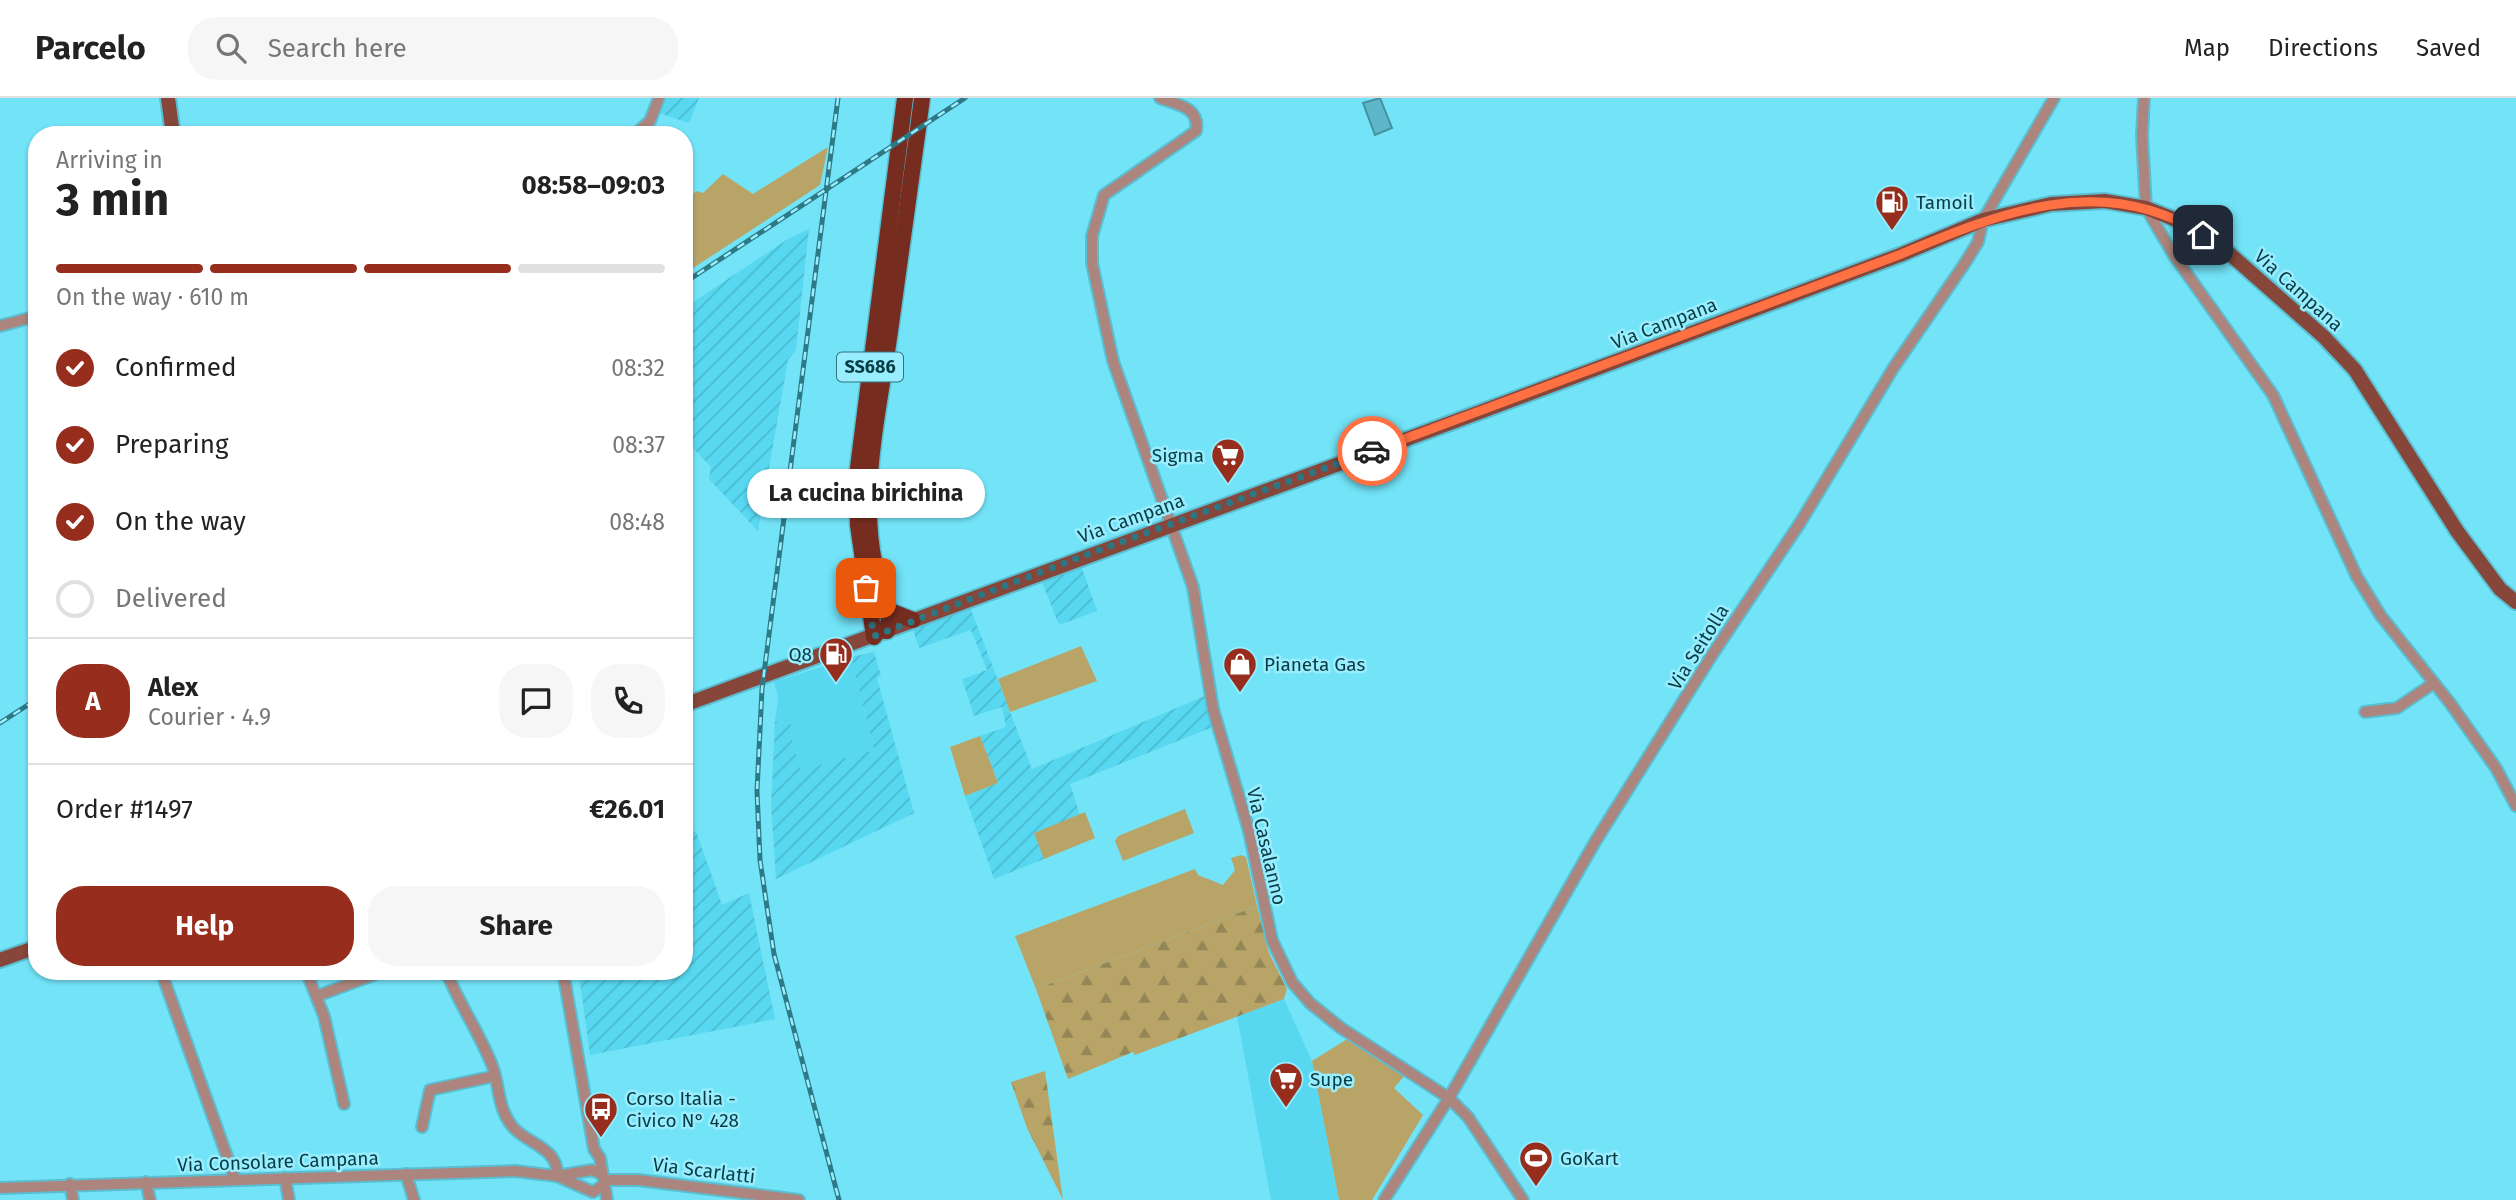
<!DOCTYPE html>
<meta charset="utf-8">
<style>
body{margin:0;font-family:"Fira Sans",sans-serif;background:#f6f6f6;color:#222;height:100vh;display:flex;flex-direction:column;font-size:26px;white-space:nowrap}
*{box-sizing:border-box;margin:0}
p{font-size:23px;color:#767676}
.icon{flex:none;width:38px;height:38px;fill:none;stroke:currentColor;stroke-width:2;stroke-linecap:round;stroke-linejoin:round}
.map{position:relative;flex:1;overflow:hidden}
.sheet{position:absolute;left:28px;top:28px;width:665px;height:854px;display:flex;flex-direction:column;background:#fff;border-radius:28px;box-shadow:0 2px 5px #0004}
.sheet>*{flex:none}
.pin{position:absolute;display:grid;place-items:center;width:60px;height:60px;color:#fff;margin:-30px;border-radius:14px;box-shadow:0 4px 10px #0006}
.courier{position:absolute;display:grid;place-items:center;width:70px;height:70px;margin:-35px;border:5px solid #ff7043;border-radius:50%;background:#fff;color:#222;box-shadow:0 2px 9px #0007}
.bubble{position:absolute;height:49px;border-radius:24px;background:#fff;box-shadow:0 2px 5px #0004;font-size:23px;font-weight:700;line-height:49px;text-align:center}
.summary em{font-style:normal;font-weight:700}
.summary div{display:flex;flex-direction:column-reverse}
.summary{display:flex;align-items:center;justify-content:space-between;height:119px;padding:0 28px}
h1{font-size:46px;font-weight:700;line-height:52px}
.bar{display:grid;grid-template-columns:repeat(4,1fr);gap:10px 7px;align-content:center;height:84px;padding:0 28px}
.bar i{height:9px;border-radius:5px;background:#e0e0e0}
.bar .current{background:#972d1c}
.bar p{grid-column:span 4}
.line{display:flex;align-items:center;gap:18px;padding:0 28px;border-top:2px solid #e0e0e0}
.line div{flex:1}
.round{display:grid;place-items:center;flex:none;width:74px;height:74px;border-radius:28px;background:#f6f6f6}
ol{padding:0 28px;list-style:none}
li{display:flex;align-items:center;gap:21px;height:77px}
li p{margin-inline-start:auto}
li .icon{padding:7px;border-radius:50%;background:#972d1c;color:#fff;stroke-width:4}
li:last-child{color:#767676}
li i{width:38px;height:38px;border:4px solid #e0e0e0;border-radius:50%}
.action{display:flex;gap:14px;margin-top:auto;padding:14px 28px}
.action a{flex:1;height:80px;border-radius:28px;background:#972d1c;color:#fff;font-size:28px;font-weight:700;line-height:80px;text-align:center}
.action a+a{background:#f6f6f6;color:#222}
header{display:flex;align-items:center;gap:42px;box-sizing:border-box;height:98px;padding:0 35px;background:#fff;border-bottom:2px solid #e0e0e0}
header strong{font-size:33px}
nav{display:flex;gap:38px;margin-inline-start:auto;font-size:24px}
.search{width:490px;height:63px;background:#f6f6f6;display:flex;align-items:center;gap:18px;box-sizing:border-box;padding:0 24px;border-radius:28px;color:#767676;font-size:26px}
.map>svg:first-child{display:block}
</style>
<header>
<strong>Parcelo</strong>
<div class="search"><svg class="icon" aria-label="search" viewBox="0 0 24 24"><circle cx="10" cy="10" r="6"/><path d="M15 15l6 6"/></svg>Search here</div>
<nav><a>Map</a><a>Directions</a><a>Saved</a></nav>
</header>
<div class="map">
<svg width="2516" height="1102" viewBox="0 0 2516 1102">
<defs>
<pattern id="industrial-furrows" width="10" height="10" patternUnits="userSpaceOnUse" patternTransform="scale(1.75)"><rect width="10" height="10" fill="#57d8f0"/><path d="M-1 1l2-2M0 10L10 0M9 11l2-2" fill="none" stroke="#4abacf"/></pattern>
<pattern id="forest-firs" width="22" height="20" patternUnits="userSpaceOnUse" patternTransform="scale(1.75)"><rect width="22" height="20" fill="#b9a468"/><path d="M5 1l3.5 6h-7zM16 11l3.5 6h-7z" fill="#948757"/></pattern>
</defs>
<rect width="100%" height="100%" fill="#73e3f8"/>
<g fill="#57d8f0">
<path d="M851 559 874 652 801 672 790 636 791 626 775 623 778 599 774 584Z"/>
<path d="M1284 901 1312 963 1339 1102H1271L1237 918Z"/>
</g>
<g fill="url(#industrial-furrows)">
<path d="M666 0H699L689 25 659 15Z"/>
<path d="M809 131 796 252 788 262 758 433 709 381 711 369 690 347 684 351V210L788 141Z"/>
<path d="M1079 462 1097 513 1059 527 1039 477Z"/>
<path d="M968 504 1032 671 1207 597 1213 629 1070 686 1080 717 1034 735 1044 761 994 781 965 698 998 685 980 638 1006 629 1002 609 974 618 962 581 987 572 971 532 919 550 911 526Z"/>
<path d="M874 554 881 578 877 580 914 715 776 781 771 708 775 623 791 626 790 636 801 672 874 652 851 559Z"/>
<path d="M696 733 722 807 749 795 775 921 590 957 579 877 588 873H684V737Z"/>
</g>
<g fill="#b9a468">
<path d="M828 49 820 87 684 176V142L689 139 684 133V101L697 93 703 95 723 76 753 96Z"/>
<path d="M1081 548 1097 583 1010 614 998 581Z"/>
<path d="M980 638 998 685 965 698 950 649Z"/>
<path d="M1185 711 1194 735 1123 763 1115 743 1118 738Z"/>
<path d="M1085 714 1095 740 1044 761 1034 735Z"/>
<path d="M1241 757 1246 759 1257 808 1036 891 1015 838 1195 771 1198 777 1223 787 1235 772 1231 760Z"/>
<path d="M1349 940 1406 976 1394 990 1423 1017 1372 1102H1339L1312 963Z"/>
</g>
<g fill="url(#forest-firs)">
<path d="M1257 808 1269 855 1287 891 1284 901 1135 957 1133 954 1068 981 1036 891Z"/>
<path d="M1045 973 1063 1102 1027 1030 1011 984Z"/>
</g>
<path fill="#5eb7c8" stroke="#4492a0" stroke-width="2" d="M1380 0 1392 30 1375 37 1363 5Z"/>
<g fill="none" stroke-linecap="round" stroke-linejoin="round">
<g stroke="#5bbed0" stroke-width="14">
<g id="minor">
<path d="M1160 0C1178 7 1200 9 1196 33L1104 97 1092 138V165L1113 263 1193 489 1213 611 1249 733 1272 842 1292 884 1310 905 1341 930 1449 1000 1468 1019 1523 1102"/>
<path d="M2144 0 2142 37 2146 110 2173 156 2273 297 2357 479 2381 518 2450 605 2496 670 2516 708"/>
<path d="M634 37 650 23 659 0"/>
<path d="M0 228 37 218"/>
<path d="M2365 614 2397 610 2434 585"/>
<path d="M161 873 235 1081"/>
<path d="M306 873 324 918 344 1006"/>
<path d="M446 873C459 906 479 934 492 967 500 988 497 1009 512 1028 526 1046 559 1049 557 1078"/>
<path d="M563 873 594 1051 600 1060 607 1102"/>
<path d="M317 898 384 873"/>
<path d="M422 1029 430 992 495 978"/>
<path d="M406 1076 414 1102"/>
<path d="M557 1078 593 1094 605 1086"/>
<path d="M285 1080 289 1102"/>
<path d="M605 1082H638L799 1102"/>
<path d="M146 1084 150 1102"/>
<path d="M70 1086 73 1102"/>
<path d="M0 1090 515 1073 557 1078 592 1072 602 1076"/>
<path d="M1384 1102 1449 1000 1595 744 1712 557 1800 425 1894 269 1965 165 1978 144 1983 122 2054 0"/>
</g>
</g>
<g stroke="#5bbed0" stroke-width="18">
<g id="major">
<path d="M168 0 173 37"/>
<path d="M684 607 1480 314 1900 157 1983 122 2051 106 2105 103 2146 110 2184 125 2222 149 2324 239 2355 272 2457 433 2500 491 2516 504"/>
<path d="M0 862 37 849"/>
</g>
</g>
<g stroke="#5bbed0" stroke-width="19">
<g id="highway">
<path d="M890 513C849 427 878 323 890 233 901 156 912 78 922 0"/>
<path d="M890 513 913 522"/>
<path d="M887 533 890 513"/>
<path d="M874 539 858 427V370L905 0"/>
</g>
</g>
<use href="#minor" stroke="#ab857e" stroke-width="10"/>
<use href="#major" stroke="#86463a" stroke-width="14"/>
<use href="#highway" stroke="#762d20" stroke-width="16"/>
<g stroke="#2e7986" stroke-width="5">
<g id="rail">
<path d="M838 0 762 591 757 693 760 762 774 856 839 1102"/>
<path d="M684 185 965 0"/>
<path d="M0 625 37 601"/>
</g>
</g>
<use href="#rail" stroke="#98edfe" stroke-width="2.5" stroke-dasharray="8" stroke-linecap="butt"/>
</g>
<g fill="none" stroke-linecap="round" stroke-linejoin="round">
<path stroke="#2d7683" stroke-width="7" stroke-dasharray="0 12.6" d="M866 490 874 538 1091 455 1372 353"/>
<path stroke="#ff7043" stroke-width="9" d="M1372 353 1899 157C1999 115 2103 72 2203 137"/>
</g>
<defs>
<g id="fuel-pin" transform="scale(1.75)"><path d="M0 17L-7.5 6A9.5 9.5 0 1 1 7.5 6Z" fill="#972d1c" stroke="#98edfe"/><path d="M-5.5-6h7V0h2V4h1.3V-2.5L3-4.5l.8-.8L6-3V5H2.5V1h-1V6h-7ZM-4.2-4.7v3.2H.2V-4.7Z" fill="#fff"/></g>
<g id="supermarket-pin" transform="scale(1.75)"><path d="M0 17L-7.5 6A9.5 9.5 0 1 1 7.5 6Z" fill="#972d1c" stroke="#98edfe"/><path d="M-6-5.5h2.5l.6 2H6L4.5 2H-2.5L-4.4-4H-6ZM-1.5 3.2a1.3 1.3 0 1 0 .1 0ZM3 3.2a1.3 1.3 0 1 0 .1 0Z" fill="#fff"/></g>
<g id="shop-pin" transform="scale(1.75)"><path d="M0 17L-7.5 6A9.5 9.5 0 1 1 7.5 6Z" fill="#972d1c" stroke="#98edfe"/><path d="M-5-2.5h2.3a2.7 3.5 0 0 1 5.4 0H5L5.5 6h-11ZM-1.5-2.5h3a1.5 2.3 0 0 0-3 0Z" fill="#fff"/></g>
<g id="bus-pin" transform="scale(1.75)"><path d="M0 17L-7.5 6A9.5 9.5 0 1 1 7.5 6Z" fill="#972d1c" stroke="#98edfe"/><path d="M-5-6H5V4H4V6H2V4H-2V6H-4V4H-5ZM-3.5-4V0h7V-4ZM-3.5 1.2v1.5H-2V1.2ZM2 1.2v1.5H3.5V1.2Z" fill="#fff"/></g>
<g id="stadium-pin" transform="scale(1.75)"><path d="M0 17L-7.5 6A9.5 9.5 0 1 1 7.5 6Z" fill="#972d1c" stroke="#98edfe"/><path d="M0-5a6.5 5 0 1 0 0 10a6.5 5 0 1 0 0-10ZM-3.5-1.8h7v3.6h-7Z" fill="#fff"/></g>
</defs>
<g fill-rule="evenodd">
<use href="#fuel-pin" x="1892" y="104"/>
<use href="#supermarket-pin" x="1228" y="357"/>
<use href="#fuel-pin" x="836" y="556"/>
<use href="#shop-pin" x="1240" y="566"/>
<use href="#supermarket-pin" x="1286" y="981"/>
<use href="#bus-pin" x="601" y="1011"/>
<use href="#stadium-pin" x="1536" y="1060"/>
</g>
<g text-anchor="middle" stroke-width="5" stroke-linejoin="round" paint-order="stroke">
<rect fill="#98edfe" stroke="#32717c" stroke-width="2" x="837" y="254.5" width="66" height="29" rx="5"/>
<g font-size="18" font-weight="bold" fill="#073c44">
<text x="870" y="275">SS686</text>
</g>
<g font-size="19" fill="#073c44" stroke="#98edfe" text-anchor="start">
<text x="1916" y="111">Tamoil</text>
<text x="1204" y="364" text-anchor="end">Sigma</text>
<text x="812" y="563" text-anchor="end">Q8</text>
<text x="1264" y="573">Pianeta Gas</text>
<text x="1310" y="988">Supe</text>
<text x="626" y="1007">Corso Italia -<tspan x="626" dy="22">Civico N° 428</tspan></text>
<text x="1560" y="1067">GoKart</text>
</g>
<g font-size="19" fill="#073c44" stroke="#98edfe">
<text transform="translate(2299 192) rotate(42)" y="7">Via Campana</text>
<text transform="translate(1664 225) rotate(-21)" y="7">Via Campana</text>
<text transform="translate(1131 420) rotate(-20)" y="7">Via Campana</text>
<text transform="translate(1698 549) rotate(-58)" y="7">Via Seitolla</text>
<text transform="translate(1267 748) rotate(77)" y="7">Via Casalanno</text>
<text transform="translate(278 1063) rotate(-2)" y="7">Via Consolare Campana</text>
<text transform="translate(704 1072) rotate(7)" y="7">Via Scarlatti</text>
</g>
</g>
</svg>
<div class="pin" style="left:866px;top:490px;background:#ea580c"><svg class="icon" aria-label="bag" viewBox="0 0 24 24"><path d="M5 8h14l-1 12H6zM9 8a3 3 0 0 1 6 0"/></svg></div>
<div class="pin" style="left:2203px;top:137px;background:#1f2937"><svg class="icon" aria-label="home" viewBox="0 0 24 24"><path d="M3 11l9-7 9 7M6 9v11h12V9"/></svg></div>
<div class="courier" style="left:1372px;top:353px"><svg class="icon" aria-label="car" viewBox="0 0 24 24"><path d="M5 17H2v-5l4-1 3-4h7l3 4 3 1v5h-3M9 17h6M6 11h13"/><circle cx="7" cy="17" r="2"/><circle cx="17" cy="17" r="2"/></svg></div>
<div class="bubble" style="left:747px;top:371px;width:238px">La cucina birichina</div>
<section class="sheet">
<div class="summary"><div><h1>3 min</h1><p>Arriving in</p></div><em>08:58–09:03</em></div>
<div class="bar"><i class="current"></i><i class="current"></i><i class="current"></i><i></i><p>On the way · 610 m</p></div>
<ol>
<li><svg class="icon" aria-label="check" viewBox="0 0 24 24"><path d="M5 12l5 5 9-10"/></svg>Confirmed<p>08:32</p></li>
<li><svg class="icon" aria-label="check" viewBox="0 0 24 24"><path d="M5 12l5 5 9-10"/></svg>Preparing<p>08:37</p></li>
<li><svg class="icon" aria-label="check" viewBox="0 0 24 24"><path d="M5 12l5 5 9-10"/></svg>On the way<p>08:48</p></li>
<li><i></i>Delivered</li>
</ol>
<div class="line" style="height:126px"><b class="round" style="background:#972d1c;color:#fff">A</b><div><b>Alex</b><p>Courier · 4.9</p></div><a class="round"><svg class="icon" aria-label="chat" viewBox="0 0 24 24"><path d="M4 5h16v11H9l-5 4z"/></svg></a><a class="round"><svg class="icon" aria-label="phone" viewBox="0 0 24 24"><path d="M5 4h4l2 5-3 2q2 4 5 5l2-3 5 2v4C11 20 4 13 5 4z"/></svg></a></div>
<div class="line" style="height:91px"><div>Order #1497</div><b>€26.01</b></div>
<div class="action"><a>Help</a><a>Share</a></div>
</section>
</div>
